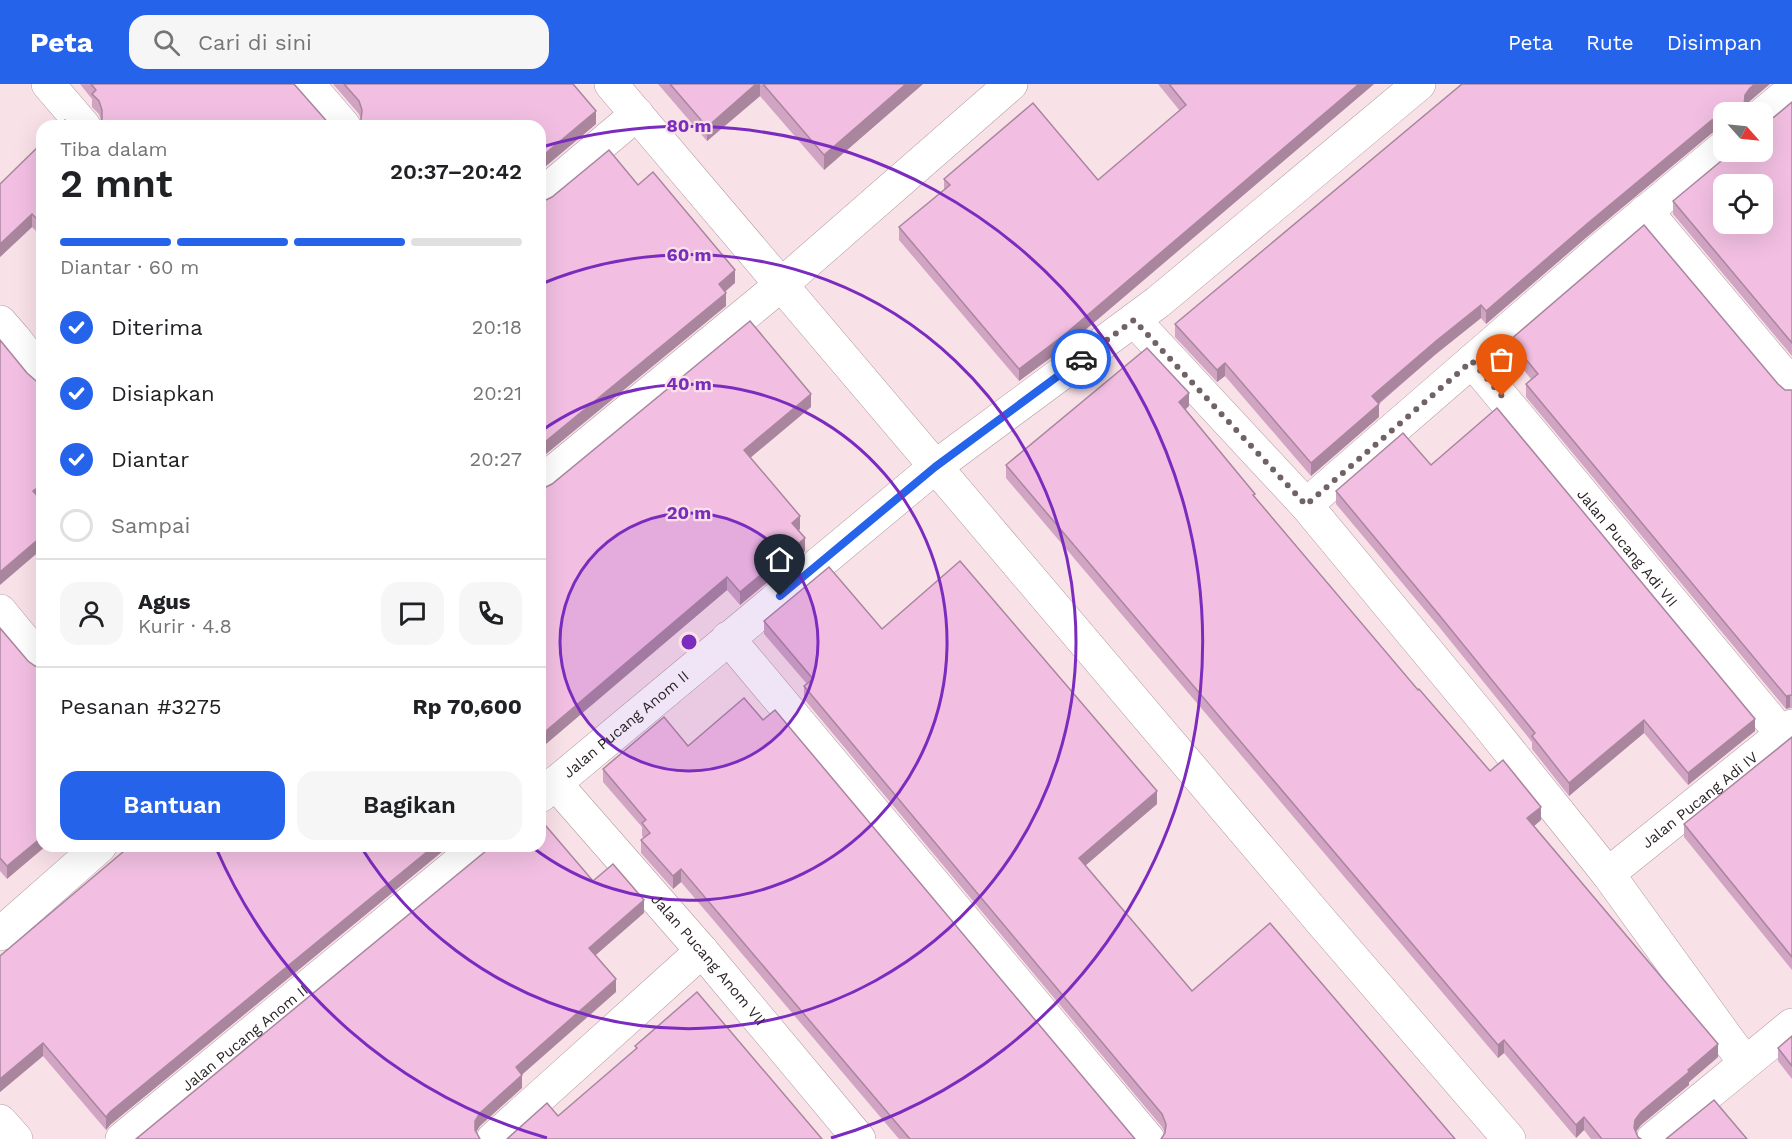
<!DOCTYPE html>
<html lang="id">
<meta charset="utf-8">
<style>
body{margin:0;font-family:"Work Sans",sans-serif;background:#f6f6f6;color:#202124;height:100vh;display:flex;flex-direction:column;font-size:22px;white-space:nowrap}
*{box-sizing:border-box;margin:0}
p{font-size:20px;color:#757577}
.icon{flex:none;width:33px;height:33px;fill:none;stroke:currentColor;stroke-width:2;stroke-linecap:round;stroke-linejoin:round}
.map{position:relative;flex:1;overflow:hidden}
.sheet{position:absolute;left:36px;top:36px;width:510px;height:732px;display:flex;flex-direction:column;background:#fff;border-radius:18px;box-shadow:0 6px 24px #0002}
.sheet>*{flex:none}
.needle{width:39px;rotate:117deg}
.controls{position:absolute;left:1713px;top:18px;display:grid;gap:12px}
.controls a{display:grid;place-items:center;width:60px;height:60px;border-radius:12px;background:#fff;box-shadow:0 6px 24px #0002;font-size:30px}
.pin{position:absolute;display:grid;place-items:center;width:51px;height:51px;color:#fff;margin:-62px -26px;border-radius:50% 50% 50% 0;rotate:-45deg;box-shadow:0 0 6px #0007}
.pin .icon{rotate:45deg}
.courier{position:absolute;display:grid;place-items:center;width:60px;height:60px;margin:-30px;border:4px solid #2563eb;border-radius:50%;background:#fff;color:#222;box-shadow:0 2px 8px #0007}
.overview em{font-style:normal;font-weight:600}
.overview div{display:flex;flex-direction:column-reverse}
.overview{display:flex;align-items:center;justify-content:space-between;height:102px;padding:0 24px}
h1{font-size:39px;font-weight:600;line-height:45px}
.bar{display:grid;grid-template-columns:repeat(4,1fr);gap:9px 6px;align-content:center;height:72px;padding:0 24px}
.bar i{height:8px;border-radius:4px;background:#e0e0e0}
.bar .current{background:#2563eb}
.bar p{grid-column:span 4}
.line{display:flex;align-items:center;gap:15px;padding:0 24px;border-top:2px solid #e0e0e0}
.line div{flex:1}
.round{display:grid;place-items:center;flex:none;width:63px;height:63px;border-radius:18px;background:#f6f6f6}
ol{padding:0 24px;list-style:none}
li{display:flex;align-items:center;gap:18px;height:66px}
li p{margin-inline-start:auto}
li .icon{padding:6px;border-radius:50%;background:#2563eb;color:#fff;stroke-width:4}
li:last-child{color:#757577}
li i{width:33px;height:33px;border:3px solid #e0e0e0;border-radius:50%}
.button{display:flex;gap:12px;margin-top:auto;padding:12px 24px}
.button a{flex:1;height:69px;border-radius:18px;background:#2563eb;color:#fff;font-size:24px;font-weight:600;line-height:69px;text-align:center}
.button a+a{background:#f6f6f6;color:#202124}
header{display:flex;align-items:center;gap:36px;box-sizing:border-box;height:84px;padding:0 30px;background:#2563eb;color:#fff}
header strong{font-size:28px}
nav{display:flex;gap:33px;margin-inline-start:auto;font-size:21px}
.search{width:420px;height:54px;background:#f6f6f6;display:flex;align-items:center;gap:15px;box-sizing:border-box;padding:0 21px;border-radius:18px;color:#757577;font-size:22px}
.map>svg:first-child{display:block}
</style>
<header>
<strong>Peta</strong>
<div class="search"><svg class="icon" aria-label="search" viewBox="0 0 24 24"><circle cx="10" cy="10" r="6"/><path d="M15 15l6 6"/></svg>Cari di sini</div>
<nav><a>Peta</a><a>Rute</a><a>Disimpan</a></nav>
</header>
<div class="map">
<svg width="1792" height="1055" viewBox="0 0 1792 1055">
<rect width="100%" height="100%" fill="#f9e1e8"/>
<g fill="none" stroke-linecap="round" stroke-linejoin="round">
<g stroke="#b19ba1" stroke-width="34">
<g id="street">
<path d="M48 0 84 42"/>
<path d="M308 0 344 42"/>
<path d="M611 0 1320 836 1509 1055"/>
<path d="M1762 31 1792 6"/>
<path d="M540 112 637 30"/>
<path d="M1646 127 1792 301"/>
<path d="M1134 236 1306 421 1485 637 1608 790 1745 979"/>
<path d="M0 238 14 254 42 290"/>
<path id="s1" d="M1472 277 1782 650"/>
<path d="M540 399 782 200 1011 0"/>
<path d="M1306 421 1600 166 1724 63"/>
<path d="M0 527 42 578"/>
<path d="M728 554 1148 1055"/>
<path id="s2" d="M555 699 702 867 859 1055"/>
<path id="s3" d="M540 712 935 383 1158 218 1419 0"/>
<path id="s4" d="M1608 790 1792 642"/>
<path d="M0 850 100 762"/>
<path d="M0 1037 16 1055"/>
<path id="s5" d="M122 1055 479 762"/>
<path d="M493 1055 702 867"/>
<path d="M1653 1055 1792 941"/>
</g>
</g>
<use href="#street" stroke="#fff" stroke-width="33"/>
</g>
<g fill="#d0a4c2">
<path d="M80 0H294L101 36 99 30 92 23V15Z"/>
<path d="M333 0H573L596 40 540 87V42L361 36 359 30Z"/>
<path d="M658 0H923L824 86 760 12 707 57Z"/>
<path d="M1158 0H1374L1064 264 1019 297 899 156V143L944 106V95L1098 96 1180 27Z"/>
<path d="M1750 17 1724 28V45L1721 44 1712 49 1588 152 1486 240 1481 234 1436 270 1379 320V333L1311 392 1225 292 1217 298 1175 253V240Z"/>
<path d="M1792 18V272L1673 130V117L1732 68 1765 37 1774 33Z"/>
<path d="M42 59V153L32 143 0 173Z"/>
<path d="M1510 256 1778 300 1785 306H1792V624L1786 625 1526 313V300L1531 295 1510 269Z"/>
<path d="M1189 322 1185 326 1255 413 1418 606 1490 687 1541 736 1534 742 1718 973 1689 998V1001L1641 1041 1636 1048 1638 1053 1641 1055H1591L1584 1046 1576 1054 1504 969 1498 974 1006 394V381Z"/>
<path d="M811 323 750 374 800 445 799 446 805 467 740 521 727 506 540 665V404H544Z"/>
<path d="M1431 381 1755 647 1688 701 1644 649 1569 712 1532 665V658L1440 544 1336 420V407Z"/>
<path d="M764 537 882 545 1157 720 1085 782 1192 907 1165 1049 1162 1043 804 615V602L807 600 764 550Z"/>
<path d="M0 544 28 577 7 795 0 787Z"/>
<path d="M1792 653V886L1684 753V740Z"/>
<path d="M688 662 1135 1055H899L681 798 673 805 641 769V756L644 754 642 752V743L603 698V685Z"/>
<path d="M130 762H449L110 1041 106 1046 43 972 0 1008Z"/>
<path d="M1792 952V995L1778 977V964Z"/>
</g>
<g fill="#a9869e">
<path d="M756 0H760V12L707 57V43Z"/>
<path d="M906 0H923L824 86V71Z"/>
<path d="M1359 0H1374L1064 264 1019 297V285Z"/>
<path d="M1755 0H1770L1750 17 1745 24 1744 28 1745 11 1750 4Z"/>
<path d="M596 27V40L540 87V74Z"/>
<path d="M1721 32V44L1712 49 1588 152 1486 240V227L1588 139 1712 36Z"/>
<path d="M32 130V143L0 173V160Z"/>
<path d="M735 186V199L719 213V200Z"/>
<path d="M726 209V222L540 375V362Z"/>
<path d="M1481 221V234L1436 270 1372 325V312L1436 257Z"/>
<path d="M1225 279V292L1217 298V286Z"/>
<path d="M1189 309V322L1179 331V318Z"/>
<path d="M811 310V323L744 379V366Z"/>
<path d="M1379 320V333L1311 392V379Z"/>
<path d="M42 400V413L33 420V407Z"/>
<path d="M800 432V445L792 452V439Z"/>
<path d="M42 452V465L0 501V488Z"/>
<path d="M805 454V467L740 521V508Z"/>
<path d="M727 493V506L540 665V652Z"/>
<path d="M1790 611V623L1786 625V612Z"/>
<path d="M1755 635V647L1688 701V689Z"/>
<path d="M1644 636V649L1569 712V699Z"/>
<path d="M1157 707V720L1079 787V774Z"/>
<path d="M1541 723V736L1527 748V734Z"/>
<path d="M42 753V762H46L7 795V782Z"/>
<path d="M434 762H449L110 1041 106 1046V1033L110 1028Z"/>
<path d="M681 785V798L673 805V792Z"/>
<path d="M644 816V829L589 877V864Z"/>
<path d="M616 895V908L516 996V983Z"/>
<path d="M1504 956V969L1498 974V961Z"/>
<path d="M43 959V972L0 1008V995Z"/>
<path d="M1718 960V973L1689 998V1001L1641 1041 1635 1049 1634 1044 1635 1036 1641 1028Z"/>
<path d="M522 991V1004L480 1042 475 1050V1037L480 1029Z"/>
<path d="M1584 1033V1046L1576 1054V1041Z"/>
</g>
<g fill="#f2bfe2" stroke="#a9869e" stroke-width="1.5" fill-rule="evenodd">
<path d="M91 0H294L331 42H97L102 35V26L99 17 92 10 96 6Z"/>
<path d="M344 0H573L596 27 540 74V42H357L361 36 362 26 359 17Z"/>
<path d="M670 0H756L707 43Z"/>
<path d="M763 0H906L824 71Z"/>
<path d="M1169 0H1359L1064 251 1019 285 899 143 950 101 944 95 1033 19 1098 96 1186 21Z"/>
<path d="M1462 0H1755L1750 4 1745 11 1744 22 1747 28H1724V32H1721L1712 36 1588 139 1486 227 1481 221 1436 257 1372 312 1379 320 1311 379 1225 279 1217 286 1175 240Z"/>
<path d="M1792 18V259L1673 117 1732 68H1762V36L1765 37 1774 33ZM1724 100H1762V140H1724Z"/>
<path d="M65 36 72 42H59Z"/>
<path d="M42 59V140L32 130 0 160V100Z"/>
<path d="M609 66 638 101 653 88 735 186 719 200 726 209 540 362V130L543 127 540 123V117H544L552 113Z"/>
<path d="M1644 141 1778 300 1785 306H1792V611L1786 612 1526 300 1538 290 1510 256Z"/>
<path d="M750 237 811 310 744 366 800 432 792 439 805 454 740 508 727 493 540 652V404H544L552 400Z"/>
<path d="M0 256 27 289 42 302V400L33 407 42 417V452L0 488Z"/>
<path d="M1147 264 1189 309 1179 318 1255 410 1253 411 1418 606 1419 605 1490 687 1503 676 1541 723 1527 734 1718 960 1688 986 1689 988 1641 1028 1635 1036 1634 1044 1638 1053 1641 1055H1602L1584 1033 1576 1041 1504 956 1498 961 1006 381Z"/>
<path d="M1497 324 1755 635 1688 689 1644 636 1569 699 1532 652 1535 649 1440 532 1336 407 1403 349 1431 381Z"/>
<path d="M960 477 1157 707 1079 774 1192 907 1270 839 1455 1055H1161L1165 1049 1166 1040 1162 1030 804 602 813 595 764 537 829 483 882 545Z"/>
<path d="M0 544 28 577 35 582 42 583V753L7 782 0 774Z"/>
<path d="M744 614 763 636 775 626 1135 1055H910L681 785 673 792 641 756 650 749 642 739 646 736 603 685 664 633 688 662Z"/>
<path d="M1792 653V873L1684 740Z"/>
<path d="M540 735 593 797 613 780 644 816 589 864 616 895 516 983 522 991 480 1029 475 1037V1046L480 1055H136L492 762H540Z"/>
<path d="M130 762H434L110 1028 106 1033 43 959 0 995V872Z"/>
<path d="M697 908 822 1055H507L547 1019 558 1032 637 964 635 962Z"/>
<path d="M1792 952V982L1778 964Z"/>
<path d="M1714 1016 1747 1055H1666Z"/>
</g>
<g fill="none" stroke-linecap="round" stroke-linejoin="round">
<path stroke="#706367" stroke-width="6" stroke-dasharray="0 10.8" d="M1081 275 1134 236 1306 421 1472 277 1502 312"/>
<path stroke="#2563eb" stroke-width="8" d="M780 512 935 383 1081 275"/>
</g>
<circle cx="689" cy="558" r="129" fill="#7b2cbf" fill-opacity=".12"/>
<g fill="none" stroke="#7b2cbf" stroke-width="3">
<circle cx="689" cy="558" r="129"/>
<path d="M541 347A258 258 0 1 1 532 763"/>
<path d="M541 200A387 387 0 1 1 361 763"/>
<path d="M547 1054A516 516 0 0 1 216 764M542 63A516 516 0 1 1 831 1054"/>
</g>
<g text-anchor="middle" stroke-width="4.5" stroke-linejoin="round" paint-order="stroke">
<g font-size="15" fill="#271f22" stroke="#f9e1e8">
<text dy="5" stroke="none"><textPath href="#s1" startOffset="243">Jalan Pucang Adi VII</textPath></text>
<text dy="5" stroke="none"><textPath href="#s3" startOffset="112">Jalan Pucang Anom II</textPath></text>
<text dy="5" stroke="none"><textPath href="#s4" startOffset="118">Jalan Pucang Adi IV</textPath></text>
<text dy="5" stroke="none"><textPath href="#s2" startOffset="234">Jalan Pucang Anom VII</textPath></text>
<text dy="5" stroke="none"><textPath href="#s5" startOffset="159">Jalan Pucang Anom II</textPath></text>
</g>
</g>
<circle cx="689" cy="558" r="9" fill="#7b2cbf" stroke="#f9e1e8" stroke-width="3"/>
<g font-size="18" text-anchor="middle" font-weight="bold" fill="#7b2cbf" stroke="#f9e1e8" stroke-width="4.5" stroke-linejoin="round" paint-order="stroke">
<text x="689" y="48">80 m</text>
<text x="689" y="177">60 m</text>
<text x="689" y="306">40 m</text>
<text x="689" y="435">20 m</text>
</g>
</svg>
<div class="controls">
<a><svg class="needle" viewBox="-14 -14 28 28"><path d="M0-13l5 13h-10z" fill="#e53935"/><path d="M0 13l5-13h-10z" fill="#757577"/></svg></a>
<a><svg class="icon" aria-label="locate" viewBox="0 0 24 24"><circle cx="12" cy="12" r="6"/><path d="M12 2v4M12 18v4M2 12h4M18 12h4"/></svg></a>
</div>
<div class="pin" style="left:1502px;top:312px;background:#ea580c"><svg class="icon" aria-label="bag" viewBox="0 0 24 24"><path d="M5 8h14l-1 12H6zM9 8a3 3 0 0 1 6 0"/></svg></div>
<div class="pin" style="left:780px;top:512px;background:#1f2937"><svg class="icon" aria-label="home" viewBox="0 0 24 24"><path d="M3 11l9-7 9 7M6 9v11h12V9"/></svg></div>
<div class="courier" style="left:1081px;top:275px"><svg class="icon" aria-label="car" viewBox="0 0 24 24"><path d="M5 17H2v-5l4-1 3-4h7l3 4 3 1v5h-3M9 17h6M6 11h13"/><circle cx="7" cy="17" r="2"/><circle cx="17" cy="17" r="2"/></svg></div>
<section class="sheet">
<div class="overview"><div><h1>2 mnt</h1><p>Tiba dalam</p></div><em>20:37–20:42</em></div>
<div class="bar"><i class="current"></i><i class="current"></i><i class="current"></i><i></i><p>Diantar · 60 m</p></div>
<ol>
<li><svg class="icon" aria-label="check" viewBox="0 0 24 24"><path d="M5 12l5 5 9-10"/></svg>Diterima<p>20:18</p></li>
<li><svg class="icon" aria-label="check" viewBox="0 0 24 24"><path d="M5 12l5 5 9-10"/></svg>Disiapkan<p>20:21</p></li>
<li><svg class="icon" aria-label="check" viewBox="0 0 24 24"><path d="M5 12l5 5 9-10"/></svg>Diantar<p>20:27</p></li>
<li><i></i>Sampai</li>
</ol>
<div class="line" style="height:108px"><a class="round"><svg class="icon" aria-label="person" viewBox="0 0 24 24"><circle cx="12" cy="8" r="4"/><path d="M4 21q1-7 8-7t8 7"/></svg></a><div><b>Agus</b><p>Kurir · 4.8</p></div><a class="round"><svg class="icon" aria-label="chat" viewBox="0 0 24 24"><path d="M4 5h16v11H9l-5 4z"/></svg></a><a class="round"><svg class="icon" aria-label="phone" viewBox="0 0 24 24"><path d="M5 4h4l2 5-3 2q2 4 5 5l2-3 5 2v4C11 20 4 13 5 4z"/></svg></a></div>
<div class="line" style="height:78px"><div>Pesanan #3275</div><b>Rp 70,600</b></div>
<div class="button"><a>Bantuan</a><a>Bagikan</a></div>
</section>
</div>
